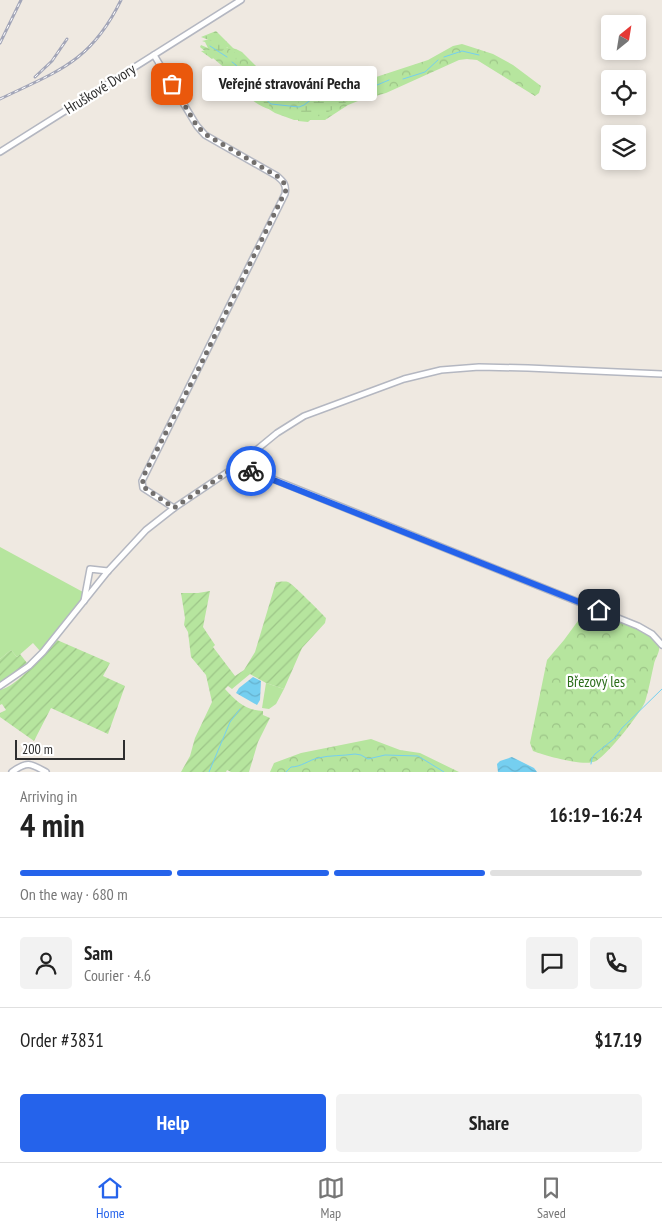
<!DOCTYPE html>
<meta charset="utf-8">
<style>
body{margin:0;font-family:"PT Sans Narrow",sans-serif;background:#f2f2f2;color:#222;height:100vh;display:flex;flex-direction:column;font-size:19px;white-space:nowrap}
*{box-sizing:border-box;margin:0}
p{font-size:16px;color:#767676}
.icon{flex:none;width:28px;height:28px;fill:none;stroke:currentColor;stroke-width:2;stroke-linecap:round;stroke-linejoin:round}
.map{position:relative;height:772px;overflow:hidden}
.drawer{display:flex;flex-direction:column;background:#fff;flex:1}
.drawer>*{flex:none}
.needle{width:32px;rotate:30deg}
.buttons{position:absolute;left:601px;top:15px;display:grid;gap:10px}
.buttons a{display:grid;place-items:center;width:45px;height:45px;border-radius:5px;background:#fff;box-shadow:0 2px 8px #0003;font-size:25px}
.scale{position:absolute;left:15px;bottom:12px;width:110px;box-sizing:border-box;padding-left:5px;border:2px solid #2e2e2e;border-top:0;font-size:14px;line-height:18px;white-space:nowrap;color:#2e2e2e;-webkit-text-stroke:4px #fff;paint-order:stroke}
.pin{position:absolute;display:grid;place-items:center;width:42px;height:42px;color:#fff;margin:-21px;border-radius:10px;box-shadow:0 2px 8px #0006}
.courier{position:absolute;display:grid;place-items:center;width:50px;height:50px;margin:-25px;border:4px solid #2563eb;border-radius:50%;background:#fff;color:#222;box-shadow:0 1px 6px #0007}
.bubble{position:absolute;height:35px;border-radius:5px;background:#fff;box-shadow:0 2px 8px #0003;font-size:16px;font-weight:600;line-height:35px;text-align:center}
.summary em{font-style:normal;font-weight:600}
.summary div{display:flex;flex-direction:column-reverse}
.summary{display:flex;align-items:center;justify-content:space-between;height:85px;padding:0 20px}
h1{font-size:32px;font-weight:600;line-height:38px}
.bar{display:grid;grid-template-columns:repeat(4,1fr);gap:8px 5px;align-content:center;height:60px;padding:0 20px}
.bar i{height:6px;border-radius:4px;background:#e0e0e0}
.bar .active{background:#2563eb}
.bar p{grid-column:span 4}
.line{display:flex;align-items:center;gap:12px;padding:0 20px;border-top:1px solid #e0e0e0}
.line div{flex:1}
.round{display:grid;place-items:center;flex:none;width:52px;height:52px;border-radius:5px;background:#f2f2f2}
.primary-button{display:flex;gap:10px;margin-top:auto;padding:10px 20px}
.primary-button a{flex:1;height:58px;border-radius:5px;background:#2563eb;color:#fff;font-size:20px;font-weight:600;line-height:58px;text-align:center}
.primary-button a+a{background:#f2f2f2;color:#222}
.tabs{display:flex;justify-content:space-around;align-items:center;height:70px;border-top:1px solid #e0e0e0;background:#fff;font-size:14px;color:#767676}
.tabs a{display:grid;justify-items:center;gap:2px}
.tabs .active{color:#2563eb}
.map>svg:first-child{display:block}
</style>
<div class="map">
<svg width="662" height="772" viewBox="0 0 662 772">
<defs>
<pattern id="forest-crowns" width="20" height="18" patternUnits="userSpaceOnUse" patternTransform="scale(1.25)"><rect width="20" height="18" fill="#b6e59e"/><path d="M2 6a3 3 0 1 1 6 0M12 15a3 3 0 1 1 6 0" fill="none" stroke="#9dc588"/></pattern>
<pattern id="wetland-marsh" width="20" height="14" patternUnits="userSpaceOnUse" patternTransform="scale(1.25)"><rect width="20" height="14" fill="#b6e59e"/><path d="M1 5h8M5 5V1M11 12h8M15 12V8" fill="none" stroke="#9dc588"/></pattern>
<pattern id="garden-furrows" width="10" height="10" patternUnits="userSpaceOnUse" patternTransform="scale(1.25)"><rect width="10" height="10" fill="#b6e59e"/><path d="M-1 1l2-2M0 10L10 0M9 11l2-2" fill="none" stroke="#9dc588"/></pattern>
<pattern id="water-waves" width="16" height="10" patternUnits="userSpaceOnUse" patternTransform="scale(1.25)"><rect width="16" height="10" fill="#75cff0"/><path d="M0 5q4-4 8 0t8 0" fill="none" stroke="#66b2ce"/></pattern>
</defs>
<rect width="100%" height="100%" fill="#efe9e1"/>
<g fill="#b6e59e">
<path d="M0 547 83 592 81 601 40 651 33 643 17 657 11 650 0 659Z"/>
<path d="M266 683 284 689 276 704 269 709 262 708Z"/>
</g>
<g fill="url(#forest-crowns)">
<path d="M210 39 225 47 236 49 242 52 273 83 293 93 302 92 318 87 340 86 370 79 428 60 453 46 462 44 493 54 513 65 541 86 539 93 535 96 477 60 467 59 459 60 386 93 358 101 348 105 325 120H294L275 113 256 101 227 70 200 47 201 45 208 48 205 42 202 41Z"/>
<path d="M590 609C607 616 649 627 658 643 662 650 655 658 654 664 651 677 649 689 645 702 640 714 608 754 596 761 585 767 546 756 533 751L530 743 547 660 564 640 583 614Z"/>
<path d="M371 739 400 750 420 753 459 772H270L274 763 301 753Z"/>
</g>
<g fill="url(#wetland-marsh)">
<path d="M216 31 239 54 240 69 247 80C265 78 267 94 270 109 256 107 233 84 223 74 229 67 239 64 235 53L227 47 212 59 201 51 210 50 214 45V42L201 37Z"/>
<path d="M350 87 351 99C344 104 335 109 326 113 319 117 314 116 308 122L298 121 300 110 298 100 339 93 344 89Z"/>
</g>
<g fill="url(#garden-furrows)">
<path d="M276 582C279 582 285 581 288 582 292 583 322 614 326 618L325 623 302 648 284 689 266 683 250 674 232 689 228 686 225 689C236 701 245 710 263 711V715L270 718 258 742 249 772H231L227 770 226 772H181L190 756 195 738 212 702 206 675 191 657 188 632 184 625 185 618 181 593H198L210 591 203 627 215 645 213 647 235 676 244 670 255 652Z"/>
<path d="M57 640 110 663 103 676 125 686 108 734 51 708 34 741 0 717V713L6 710 2 704 0 705V690C16 687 46 653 57 640Z"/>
<path d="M11 650 17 657 20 654 27 663 0 683V659Z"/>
</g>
<g fill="url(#water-waves)">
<path d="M253 677 261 681 260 700 257 705 236 693 239 688Z"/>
<path d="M512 757 534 768 537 772H498L497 764 500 761Z"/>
</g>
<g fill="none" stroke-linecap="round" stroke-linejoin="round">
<g stroke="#75cff0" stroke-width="1">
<path d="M210 46 227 57"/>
<path d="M444 57 462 51 479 55"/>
<path d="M232 62 236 65 248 84 271 104 299 107 304 105 312 99H326L355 92"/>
<path d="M403 79 425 72 438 60"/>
<path d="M370 88 389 80"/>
<path d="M591 764 592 758 595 754 615 738 622 728 662 689"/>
<path d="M209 772 230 722 240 709"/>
<path d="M286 772 291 767C301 767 309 760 318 758 330 755 343 756 355 754L361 755 368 759 385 755 418 756 444 772"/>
</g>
<g stroke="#b4b7c1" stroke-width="8">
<g id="minor">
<path d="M154 55 197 126 205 135 277 176C283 181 287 185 285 194L142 481 143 488 174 508"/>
<path d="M0 152 241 0"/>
<path d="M238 465 638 626 652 634 662 645"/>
<path d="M84 601 90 569 108 571"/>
<path d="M0 686 29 666 43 652 108 571 146 530 174 508 238 465 277 433 304 416 404 379 441 370 479 367 528 368 662 374"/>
<path d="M12 772C27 761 30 763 46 772"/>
</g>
</g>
<use href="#minor" stroke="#fff" stroke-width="5"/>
<g stroke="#a3a6b8" stroke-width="3">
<g id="rail">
<path d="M0 43 21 0"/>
<path d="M35 77 52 61 67 39"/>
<path d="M0 99C58 71 91 62 121 0"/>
</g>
</g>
<use href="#rail" stroke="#fff" stroke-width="1" stroke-dasharray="4" stroke-linecap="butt"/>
</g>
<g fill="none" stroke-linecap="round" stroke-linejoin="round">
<path stroke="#726f6d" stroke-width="5" stroke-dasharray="0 9" d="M172 84 197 126 205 134 277 176 285 184 286 190 197 372 144 475 142 486 174 508 238 465 251 471"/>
<path stroke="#2563eb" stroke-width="6" d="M251 471 599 610"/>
</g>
<g text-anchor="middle" stroke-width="4.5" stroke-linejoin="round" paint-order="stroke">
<g font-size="15" fill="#2e2e2e" stroke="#fff">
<text transform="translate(100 89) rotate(-32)" y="5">Hruškové Dvory</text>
</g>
<g font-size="15" fill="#2c6e1b" stroke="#fff">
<text x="596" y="687">Březový les</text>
</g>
</g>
</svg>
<div class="buttons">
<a><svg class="needle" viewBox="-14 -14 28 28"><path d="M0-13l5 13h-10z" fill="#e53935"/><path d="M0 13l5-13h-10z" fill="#767676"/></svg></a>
<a><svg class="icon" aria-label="locate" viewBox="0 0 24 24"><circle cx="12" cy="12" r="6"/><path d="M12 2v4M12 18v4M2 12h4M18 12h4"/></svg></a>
<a><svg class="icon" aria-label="layers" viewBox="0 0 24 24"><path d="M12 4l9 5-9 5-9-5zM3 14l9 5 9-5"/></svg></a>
</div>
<div class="scale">200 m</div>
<div class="pin" style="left:172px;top:84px;background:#ea580c"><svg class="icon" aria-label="bag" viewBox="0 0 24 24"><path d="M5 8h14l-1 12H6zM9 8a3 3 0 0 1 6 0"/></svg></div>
<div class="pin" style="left:599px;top:610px;background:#1f2937"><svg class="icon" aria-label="home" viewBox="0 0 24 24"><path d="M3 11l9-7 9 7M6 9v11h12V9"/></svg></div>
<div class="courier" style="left:251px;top:471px"><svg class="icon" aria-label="bike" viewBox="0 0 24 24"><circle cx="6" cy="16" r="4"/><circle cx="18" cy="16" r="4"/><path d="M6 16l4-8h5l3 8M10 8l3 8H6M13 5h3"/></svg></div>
<div class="bubble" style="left:202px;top:66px;width:175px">Veřejné stravování Pecha</div>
</div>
<section class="drawer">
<div class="summary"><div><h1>4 min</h1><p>Arriving in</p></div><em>16:19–16:24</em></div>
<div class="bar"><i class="active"></i><i class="active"></i><i class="active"></i><i></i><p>On the way · 680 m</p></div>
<div class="line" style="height:90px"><a class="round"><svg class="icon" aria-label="person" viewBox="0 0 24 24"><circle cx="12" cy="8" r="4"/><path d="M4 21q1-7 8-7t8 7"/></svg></a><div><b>Sam</b><p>Courier · 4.6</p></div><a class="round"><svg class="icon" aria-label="chat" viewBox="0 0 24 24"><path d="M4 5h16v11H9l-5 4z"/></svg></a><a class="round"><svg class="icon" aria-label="phone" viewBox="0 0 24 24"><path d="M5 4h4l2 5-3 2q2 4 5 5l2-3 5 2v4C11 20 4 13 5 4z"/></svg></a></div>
<div class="line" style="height:65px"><div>Order #3831</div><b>$17.19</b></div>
<div class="primary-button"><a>Help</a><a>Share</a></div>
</section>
<nav class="tabs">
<a class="active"><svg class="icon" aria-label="home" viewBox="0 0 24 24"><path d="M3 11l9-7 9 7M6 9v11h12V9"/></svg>Home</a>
<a><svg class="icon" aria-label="map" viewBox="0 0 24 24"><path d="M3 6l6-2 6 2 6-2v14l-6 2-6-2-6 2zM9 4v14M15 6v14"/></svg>Map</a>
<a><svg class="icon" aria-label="saved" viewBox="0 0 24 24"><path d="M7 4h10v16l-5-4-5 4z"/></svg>Saved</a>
</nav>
